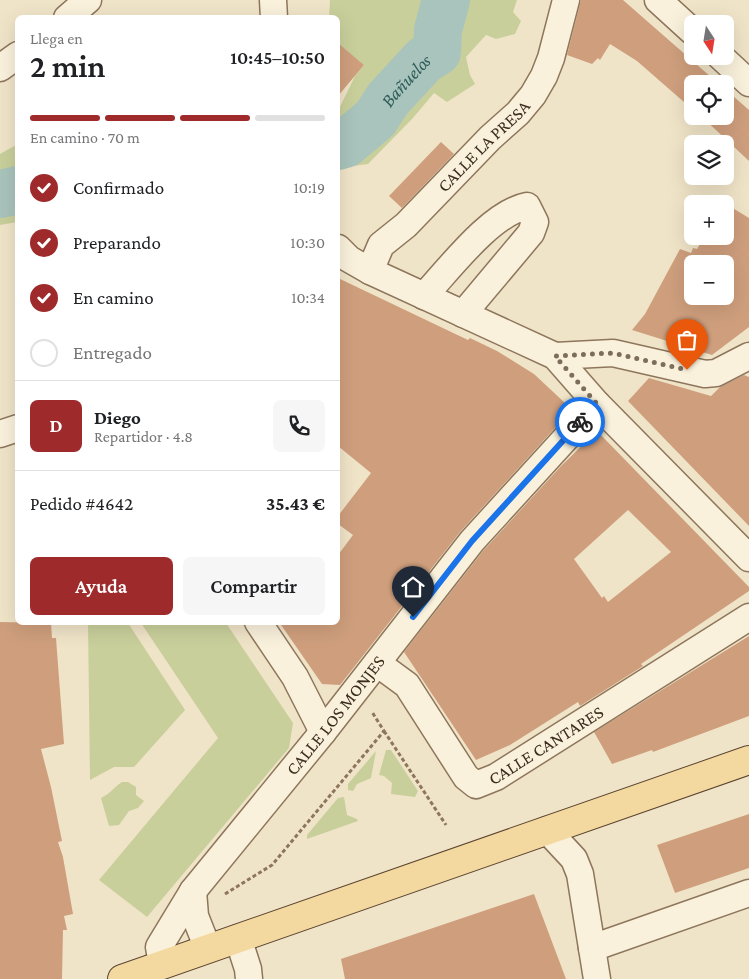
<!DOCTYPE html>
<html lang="es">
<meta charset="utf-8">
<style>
body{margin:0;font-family:"Crimson Pro",serif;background:#f6f6f6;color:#202124;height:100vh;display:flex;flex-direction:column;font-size:19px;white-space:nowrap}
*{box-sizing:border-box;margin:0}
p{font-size:16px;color:#757577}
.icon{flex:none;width:28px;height:28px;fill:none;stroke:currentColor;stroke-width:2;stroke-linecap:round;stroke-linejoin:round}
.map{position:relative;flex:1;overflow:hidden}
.sheet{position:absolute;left:15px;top:15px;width:325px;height:610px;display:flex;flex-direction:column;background:#fff;border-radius:8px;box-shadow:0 5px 20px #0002}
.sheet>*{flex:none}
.needle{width:32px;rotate:168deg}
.buttons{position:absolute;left:684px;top:15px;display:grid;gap:10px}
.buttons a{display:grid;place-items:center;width:50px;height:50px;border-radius:8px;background:#fff;box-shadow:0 5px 20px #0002;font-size:25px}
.pin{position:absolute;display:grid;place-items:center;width:42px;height:42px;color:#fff;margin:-51px -21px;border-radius:50% 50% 50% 0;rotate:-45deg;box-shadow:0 0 5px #0007}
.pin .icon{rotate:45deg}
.courier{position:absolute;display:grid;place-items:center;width:50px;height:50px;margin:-25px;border:4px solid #1a73e8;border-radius:50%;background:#fff;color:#222;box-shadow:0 1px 6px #0007}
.summary em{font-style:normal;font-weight:600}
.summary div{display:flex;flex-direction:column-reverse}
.summary{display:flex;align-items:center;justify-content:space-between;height:85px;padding:0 15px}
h1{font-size:32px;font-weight:600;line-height:38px}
.bar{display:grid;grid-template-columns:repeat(4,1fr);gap:8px 5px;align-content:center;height:60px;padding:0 15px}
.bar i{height:6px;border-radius:4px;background:#e0e0e0}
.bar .current{background:#9e2a2b}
.bar p{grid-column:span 4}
.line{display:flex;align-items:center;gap:12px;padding:0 15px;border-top:1px solid #e0e0e0}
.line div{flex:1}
.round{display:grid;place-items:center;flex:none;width:52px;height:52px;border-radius:8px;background:#f6f6f6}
ol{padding:0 15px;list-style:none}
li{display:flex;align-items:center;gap:15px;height:55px}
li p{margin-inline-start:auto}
li .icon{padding:5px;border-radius:50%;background:#9e2a2b;color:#fff;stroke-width:4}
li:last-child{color:#757577}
li i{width:28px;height:28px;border:2px solid #e0e0e0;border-radius:50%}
.action{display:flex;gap:10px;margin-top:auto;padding:10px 15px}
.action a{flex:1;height:58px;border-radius:8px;background:#9e2a2b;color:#fff;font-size:20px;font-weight:600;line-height:58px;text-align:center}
.action a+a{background:#f6f6f6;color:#202124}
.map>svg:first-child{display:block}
</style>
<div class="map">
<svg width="749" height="979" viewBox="0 0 749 979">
<rect width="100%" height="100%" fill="#f0e4c8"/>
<g fill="#c9cf9b">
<path d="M330 0H517L513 12 521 21 515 34 496 39 486 35 466 57 470 75 475 84 447 102 434 93 413 118 368 164 338 168V111L355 76 364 65 341 46H338V18H329Z"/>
<path d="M16 145 17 222 0 225V154Z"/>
<path d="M88 623H128L185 710 134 767H114L90 780Z"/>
<path d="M141 623H226L293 723 289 748 147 917 99 880 218 738Z"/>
<path d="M386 750H391L418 791 415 797 391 794 392 783 384 776 379 775Z"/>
<path d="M376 751 371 778 357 784 353 791 348 790V784Z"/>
<path d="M122 782H128L136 787V795L144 801 138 808 129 811 119 825 109 826 101 798C110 794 114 787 122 782Z"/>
<path d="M344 797 347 815 357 819 358 821 307 839V835L338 798Z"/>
</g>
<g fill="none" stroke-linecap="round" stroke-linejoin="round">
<g stroke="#a9c4bc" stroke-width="48">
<path id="s1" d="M338 146 345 144 375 119 388 99 424 60 437 52 438 30 446 0"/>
<path d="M0 194 18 190"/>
</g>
</g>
<g fill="#cf9f7d" fill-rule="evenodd">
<path d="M581 0H623L719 84H692V109L637 61 610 44 600 60 598 58 592 64 567 55Z"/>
<path d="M338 43 364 65 338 96Z"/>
<path d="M725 89 749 110V161L701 116H725Z"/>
<path d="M441 142 454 154 402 208 389 196Z"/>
<path d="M726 204 749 218V327L712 355 632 330 645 314 680 249 691 253 693 248 697 249 705 236H725ZM692 264H725V296H692Z"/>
<path d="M338 278 468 340 470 338 497 351 534 374 565 403 564 418 460 532 340 685 322 684 279 622H338V555L353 535 338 524V516L371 473 338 446Z"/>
<path d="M744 375 749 377V526L628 401 649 378 711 396 720 387Z"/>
<path d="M597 431 749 587V591L641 664 643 666 580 706 578 702 510 745 476 760 404 652 483 551 561 466ZM628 510 671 552 608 602 604 596 602 598 574 559Z"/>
<path d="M0 622 51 623 52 638H56L64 744 41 749 51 787 62 841 58 842 63 857 73 914 64 916 67 930H63L62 979H0Z"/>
<path d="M749 636V716L653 752 652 750 612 764 594 732Z"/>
<path d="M749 814V868L675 893 657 845Z"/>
<path d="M534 894 566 979H345L341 959Z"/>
</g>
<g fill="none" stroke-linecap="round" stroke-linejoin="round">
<g stroke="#8d765c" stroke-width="29">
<g id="street">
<path d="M273 0 274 18"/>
<path d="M658 0 692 31"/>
<path d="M67 18 88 0"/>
<path d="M720 56 749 83"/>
<path d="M0 68 18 55"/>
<path d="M338 248 349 259 370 271 555 356 597 404 749 558"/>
<path id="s2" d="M370 271 381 245 406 225 490 138 518 113 533 95 544 76 551 58 566 0"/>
<path d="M424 296C450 268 491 213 527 206L535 222 531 233 463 314"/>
<path d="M555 356 613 353 705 374 716 373 749 356"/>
<path d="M0 434 18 428"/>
<path d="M258 622 295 677 323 732"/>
<path id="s3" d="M377 663 407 685 466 777 476 785 496 777 749 617"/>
<path d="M547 830 574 859 580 874 597 979"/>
<path d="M193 891 195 916 208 949"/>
<path d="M238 938 248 969 249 979"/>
<path d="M592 948 749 893"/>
<path id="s4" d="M162 964 159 947 193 891 323 732 472 541 597 404"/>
</g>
</g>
<g stroke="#5b4430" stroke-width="30">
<path id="primary" d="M122 979 749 760"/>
</g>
<g stroke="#8d765c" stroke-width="3" stroke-dasharray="4 2.5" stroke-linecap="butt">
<path d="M384 731 446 825"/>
<path d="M225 894 272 865 384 731 372 712"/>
</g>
<use href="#street" stroke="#faf1dc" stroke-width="26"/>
<use href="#primary" stroke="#f3d9a0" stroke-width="28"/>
</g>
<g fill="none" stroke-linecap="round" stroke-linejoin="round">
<path stroke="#7c6e5b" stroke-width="5" stroke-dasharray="0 9" d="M580 422 597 404 555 356 613 353 687 370"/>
<path stroke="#1a73e8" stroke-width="6" d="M413 617 472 541 580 422"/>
</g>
<g text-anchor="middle" stroke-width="4" stroke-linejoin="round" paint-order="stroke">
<g font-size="18" fill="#3d2e20" stroke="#f7eed8">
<text dy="6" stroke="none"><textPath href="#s2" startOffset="171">CALLE LA PRESA</textPath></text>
<text dy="6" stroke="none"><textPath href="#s4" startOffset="309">CALLE LOS MONJES</textPath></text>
<text dy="6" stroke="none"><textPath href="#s3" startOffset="240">CALLE CANTARES</textPath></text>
</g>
<g font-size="19" font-style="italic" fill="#2f5d5a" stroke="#f7eed8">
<text dy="7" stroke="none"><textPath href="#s1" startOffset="96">Bañuelos</textPath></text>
</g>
</g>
</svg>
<div class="buttons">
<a><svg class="needle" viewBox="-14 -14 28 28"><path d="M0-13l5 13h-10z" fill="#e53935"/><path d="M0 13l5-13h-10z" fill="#757577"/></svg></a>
<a><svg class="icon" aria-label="locate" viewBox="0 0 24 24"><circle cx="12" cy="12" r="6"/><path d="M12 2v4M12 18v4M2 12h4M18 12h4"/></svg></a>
<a><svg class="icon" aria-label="layers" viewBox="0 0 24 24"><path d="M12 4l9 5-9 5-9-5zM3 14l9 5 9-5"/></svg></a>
<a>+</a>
<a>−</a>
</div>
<div class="pin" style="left:687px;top:370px;background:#ea580c"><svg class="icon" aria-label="bag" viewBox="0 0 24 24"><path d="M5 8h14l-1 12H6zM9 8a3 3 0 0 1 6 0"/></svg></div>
<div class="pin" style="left:413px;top:617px;background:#1f2937"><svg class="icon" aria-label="home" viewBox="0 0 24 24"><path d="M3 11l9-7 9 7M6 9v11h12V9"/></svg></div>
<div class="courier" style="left:580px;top:422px"><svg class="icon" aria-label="bike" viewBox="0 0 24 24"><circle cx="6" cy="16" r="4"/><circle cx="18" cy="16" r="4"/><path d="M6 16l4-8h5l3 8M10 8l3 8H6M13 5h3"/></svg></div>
<section class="sheet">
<div class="summary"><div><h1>2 min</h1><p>Llega en</p></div><em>10:45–10:50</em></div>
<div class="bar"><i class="current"></i><i class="current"></i><i class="current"></i><i></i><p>En camino · 70 m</p></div>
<ol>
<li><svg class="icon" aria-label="check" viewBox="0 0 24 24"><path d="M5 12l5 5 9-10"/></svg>Confirmado<p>10:19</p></li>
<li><svg class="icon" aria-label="check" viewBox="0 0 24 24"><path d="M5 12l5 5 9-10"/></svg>Preparando<p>10:30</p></li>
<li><svg class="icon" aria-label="check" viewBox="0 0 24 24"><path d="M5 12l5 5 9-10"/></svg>En camino<p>10:34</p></li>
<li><i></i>Entregado</li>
</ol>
<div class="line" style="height:90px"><b class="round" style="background:#9e2a2b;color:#fff">D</b><div><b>Diego</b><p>Repartidor · 4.8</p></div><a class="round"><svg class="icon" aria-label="phone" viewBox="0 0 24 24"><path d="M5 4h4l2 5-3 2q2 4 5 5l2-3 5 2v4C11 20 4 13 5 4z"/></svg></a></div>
<div class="line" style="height:65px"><div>Pedido #4642</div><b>35.43 €</b></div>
<div class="action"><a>Ayuda</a><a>Compartir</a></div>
</section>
</div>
